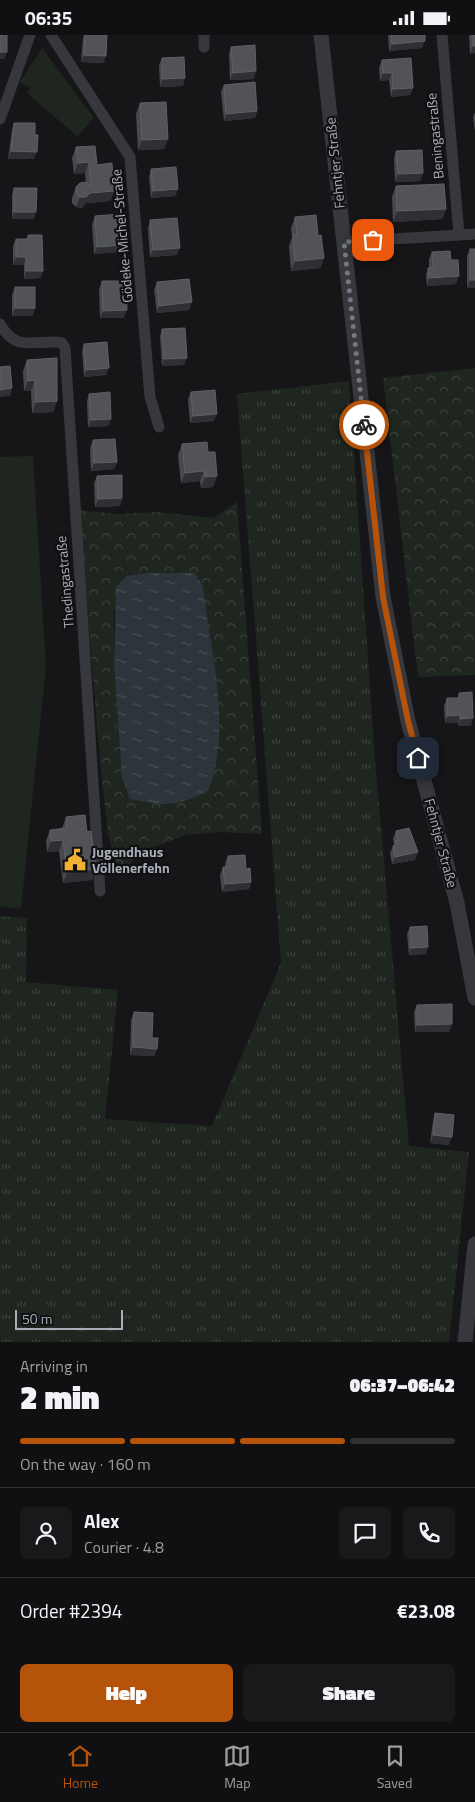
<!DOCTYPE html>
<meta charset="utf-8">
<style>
body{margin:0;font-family:"Titillium Web",sans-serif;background:#19191b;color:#f1f3f6;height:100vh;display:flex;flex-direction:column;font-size:19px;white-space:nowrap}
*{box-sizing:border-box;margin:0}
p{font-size:16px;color:#9c9d9f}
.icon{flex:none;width:28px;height:28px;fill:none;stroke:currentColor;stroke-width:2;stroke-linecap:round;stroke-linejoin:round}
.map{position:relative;height:1307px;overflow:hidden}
.panel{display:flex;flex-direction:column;background:#101012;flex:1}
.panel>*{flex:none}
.scale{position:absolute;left:15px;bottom:12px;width:108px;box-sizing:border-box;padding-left:5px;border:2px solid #a8adb8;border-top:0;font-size:14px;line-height:18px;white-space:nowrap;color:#a8adb8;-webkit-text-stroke:4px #111113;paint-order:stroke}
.pin{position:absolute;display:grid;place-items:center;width:42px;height:42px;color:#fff;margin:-21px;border-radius:10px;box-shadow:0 2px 8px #0006}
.courier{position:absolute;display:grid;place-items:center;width:50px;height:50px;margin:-25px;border:4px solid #b45309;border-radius:50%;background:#fff;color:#222;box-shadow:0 1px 6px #0007}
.summary em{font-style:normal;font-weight:800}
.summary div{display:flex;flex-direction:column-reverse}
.summary{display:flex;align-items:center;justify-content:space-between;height:85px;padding:0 20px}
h1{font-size:32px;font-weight:800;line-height:38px}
.bar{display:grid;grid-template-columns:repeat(4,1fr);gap:8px 5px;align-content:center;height:60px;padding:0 20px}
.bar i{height:6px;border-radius:4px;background:#303032}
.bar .current{background:#b45309}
.bar p{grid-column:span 4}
.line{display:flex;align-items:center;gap:12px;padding:0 20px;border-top:1px solid #303032}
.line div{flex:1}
.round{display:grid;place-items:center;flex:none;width:52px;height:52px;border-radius:8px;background:#19191b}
.action{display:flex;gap:10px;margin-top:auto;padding:10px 20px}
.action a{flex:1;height:58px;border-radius:8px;background:#b45309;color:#fff;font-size:20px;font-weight:800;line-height:58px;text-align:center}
.action a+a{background:#19191b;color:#f1f3f6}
.status{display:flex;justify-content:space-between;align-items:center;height:35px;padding:0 25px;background:#101012;direction:ltr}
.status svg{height:14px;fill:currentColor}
.tabs{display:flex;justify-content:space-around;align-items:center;height:70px;border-top:1px solid #303032;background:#101012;font-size:14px;color:#9c9d9f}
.tabs a{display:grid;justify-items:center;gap:2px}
.tabs .current{color:#b45309}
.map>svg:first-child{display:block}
</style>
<div class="status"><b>06:35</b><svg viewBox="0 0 49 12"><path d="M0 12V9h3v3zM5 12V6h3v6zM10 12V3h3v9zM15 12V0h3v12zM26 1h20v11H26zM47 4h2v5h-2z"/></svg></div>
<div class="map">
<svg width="475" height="1307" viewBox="0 0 475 1307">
<defs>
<pattern id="grass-tufts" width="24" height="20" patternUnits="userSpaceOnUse" patternTransform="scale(1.25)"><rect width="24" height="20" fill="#1e261f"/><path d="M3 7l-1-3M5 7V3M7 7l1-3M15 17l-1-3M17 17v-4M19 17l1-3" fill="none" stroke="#3c433d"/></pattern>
<pattern id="forest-crowns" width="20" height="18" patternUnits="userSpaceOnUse" patternTransform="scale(1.25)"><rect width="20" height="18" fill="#1e261f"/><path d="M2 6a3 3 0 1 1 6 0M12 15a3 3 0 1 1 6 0" fill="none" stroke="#3c433d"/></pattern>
<pattern id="water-ripples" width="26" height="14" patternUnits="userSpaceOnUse" patternTransform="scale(1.25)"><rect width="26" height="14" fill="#2c353c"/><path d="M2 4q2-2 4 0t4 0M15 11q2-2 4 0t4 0" fill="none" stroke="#485056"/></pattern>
</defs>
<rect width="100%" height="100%" fill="#161618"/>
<path fill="url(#grass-tufts)" d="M349 346 374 712 409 1111 469 1117 449 1307H0V881L27 883 26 947 118 955 105 1084 212 1091 281 928 237 359Z"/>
<g fill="url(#forest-crowns)" fill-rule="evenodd">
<path d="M475 333V640L418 642 383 343Z"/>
<path d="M237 467 262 799 220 797 186 800 143 816 119 839 108 798 101 737 79 475 117 479 158 477 213 483ZM147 538H195L203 551 205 574 150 769 130 764 122 743 114 630V578L126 541Z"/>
</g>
<g fill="#1e261f">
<path d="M42 13 94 83 77 101 27 58 31 53 20 47Z"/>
<path d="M33 421 46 631 21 874 0 871V422Z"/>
</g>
<path fill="url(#water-ripples)" d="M147 538H195L203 551C210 617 233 692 208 756 177 771 163 772 130 764L122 743 114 630 116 552 126 541Z"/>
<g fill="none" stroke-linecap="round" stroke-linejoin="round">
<g stroke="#37383d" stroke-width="11">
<path d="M51 0 130 122 150 362 159 392"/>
<path d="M204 0V12"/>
<path d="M442 0 459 200"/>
<path d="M0 84 30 0"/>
<path d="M344 207 475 199"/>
<path d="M0 289C15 316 31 306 57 307L62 308 65 313 100 856"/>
</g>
<g stroke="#37383d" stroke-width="15">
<path d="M321 0 383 562 408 686 457 868 475 963"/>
<path d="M465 1307 475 1209"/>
</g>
</g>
<g fill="#47494d">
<path d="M84 0H107L104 28 81 27 83 3Z"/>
<path d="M388 0H425L422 13 389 16Z"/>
<path d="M469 0H475V18L470 19Z"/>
<path d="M231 12 254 44 230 45 229 19Z"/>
<path d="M162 23 183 51 160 52 159 30Z"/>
<path d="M382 25 413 53 410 60 391 62 389 45 380 46 379 33Z"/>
<path d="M224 50 257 76 255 83 224 86 221 57Z"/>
<path d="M140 68 168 104 164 114 138 115 136 79Z"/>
<path d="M475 77V97L473 82Z"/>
<path d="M14 88 35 100 34 124H8L12 95Z"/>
<path d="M76 112 97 130 114 156 110 166 86 168 82 173 76 172 72 168V163L76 152 86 148 85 138 74 139 72 123Z"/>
<path d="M396 116 423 138 420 146 395 147 394 123Z"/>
<path d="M151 134 178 154 175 161 151 163 149 142Z"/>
<path d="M396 151 446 174 442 184 393 187 392 162Z"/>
<path d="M14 153 34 184H12V160Z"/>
<path d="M95 181 123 210 120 217 94 219 92 189Z"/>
<path d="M295 182 318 201 324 223 320 233 291 236 289 211 292 202 291 193Z"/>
<path d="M150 185 177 220 150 222 148 193Z"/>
<path d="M28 200 43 236 40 243 24 244V230H13V211L16 204H27Z"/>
<path d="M470 214 475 253H467V221Z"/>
<path d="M432 217 451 225 456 249 427 251 426 240 428 233H429V224Z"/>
<path d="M102 246 124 283H100L99 254Z"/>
<path d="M157 247 189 275 157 278 154 255Z"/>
<path d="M15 252 35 273 32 281H12V260Z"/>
<path d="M162 294 184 330 162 331 160 301Z"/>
<path d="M84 309 106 340 84 342 82 316Z"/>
<path d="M27 325 57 366 53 377 32 378 31 356H24L23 336Z"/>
<path d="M191 357 214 386 190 388 188 364Z"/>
<path d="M89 359 111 384 108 391 88 392 87 366Z"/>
<path d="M93 405 117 427 114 434 91 436 90 413Z"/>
<path d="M182 409 208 417 217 441 213 452 201 453 200 446 181 448 178 420Z"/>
<path d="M97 441 122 463 120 471 95 472 94 448Z"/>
<path d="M459 658 471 691H458V688H445L444 671 447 663H458Z"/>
<path d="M66 782 92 845 63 848 59 816 47 817 46 806 50 795 62 794Z"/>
<path d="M396 796 418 817 415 825 392 829 390 818 394 809 393 803Z"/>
<path d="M228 821 246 834 251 847 249 854 222 857 220 840 223 832H225V828Z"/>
<path d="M410 892 426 919 409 920 407 899Z"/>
<path d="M417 970 452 989 449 997H415L414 977Z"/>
<path d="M134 977 152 1003 157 1014 154 1021 130 1020 131 985Z"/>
<path d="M435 1078 449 1110 430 1108 433 1086Z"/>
</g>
<g fill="#2f3033">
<path d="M425 6 422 13 389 16 392 9Z"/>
<path d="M473 11H475V18L470 19Z"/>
<path d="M0 17H7L4 24H0Z"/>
<path d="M84 20 106 21 104 28 81 27Z"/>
<path d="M256 36 254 44 230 45 233 38Z"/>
<path d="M383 38H392L389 45 380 46Z"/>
<path d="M185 43 183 51 160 52 162 44Z"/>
<path d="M413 53 410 60 391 62 393 54Z"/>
<path d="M257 76 255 83 224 86 226 79Z"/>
<path d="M168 104 164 114 138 115 142 105Z"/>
<path d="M11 116 37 117 34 124H8Z"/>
<path d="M89 127 85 138 74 139 78 128Z"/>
<path d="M423 138 420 146 395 147 398 139Z"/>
<path d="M178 154 175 161 151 163 153 156Z"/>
<path d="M114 156 110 166 86 168 82 173 76 172 80 162 90 158Z"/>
<path d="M446 174 442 184 393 187 397 176Z"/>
<path d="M14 177H36L34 184H12Z"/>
<path d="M123 210 120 217 94 219 97 212Z"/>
<path d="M180 213 177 220 150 222 153 215Z"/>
<path d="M16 222H26L24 230H13Z"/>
<path d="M324 223 320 233 291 236 295 226Z"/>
<path d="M26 236H43L40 243 24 244Z"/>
<path d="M459 241 456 249 427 251 429 243Z"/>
<path d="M470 245H475V253H467Z"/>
<path d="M192 267 189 275 157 278 159 271Z"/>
<path d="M15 273H35L32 281H12Z"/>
<path d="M127 275 124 283H100L103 276Z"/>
<path d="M187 323 184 330 162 331 164 324Z"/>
<path d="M109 333 106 340 84 342 86 335Z"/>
<path d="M35 345 31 356H24L28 346Z"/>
<path d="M12 353 10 361 0 362V355Z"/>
<path d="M57 366 53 377 32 378 36 367Z"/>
<path d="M217 379 214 386 190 388 193 381Z"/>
<path d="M111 384 108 391 88 392 91 385Z"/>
<path d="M117 427 114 434 91 436 94 428Z"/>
<path d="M204 436 200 446 181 448 185 438Z"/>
<path d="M217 441 213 452 201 453 205 442Z"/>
<path d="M122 463 120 471 95 472 98 464Z"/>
<path d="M460 680 458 688H445L447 681Z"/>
<path d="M473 683 471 691H458L460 684Z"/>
<path d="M63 805 59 816 47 817 51 806Z"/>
<path d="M418 817 415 825 392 829 395 822Z"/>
<path d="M96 834 92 845 63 848 67 837Z"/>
<path d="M251 847 249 854 222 857 225 849Z"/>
<path d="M428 912 426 919 409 920 411 913Z"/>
<path d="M452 989 449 997H415L417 990Z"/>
<path d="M133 1012 157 1014 154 1021 130 1020Z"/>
<path d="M433 1100 452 1102 449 1110 430 1108Z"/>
</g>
<g fill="#525359" stroke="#5f6168">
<rect x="0" y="0" width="7" height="17"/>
<path d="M85 0H107L106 21 84 20Z"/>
<path d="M391 0H425V6L392 9Z"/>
<path d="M472 0H475V11H473Z"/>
<path d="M255 10 256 36 233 38 231 12Z"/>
<path d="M184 22 185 43 162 44V23Z"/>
<path d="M411 23 413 53 393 54 392 38H383L382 25Z"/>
<path d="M255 47 257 76 226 79 224 50Z"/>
<path d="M166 67 168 104 142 105 140 68Z"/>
<path d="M14 88H35V100H38L37 117 11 116Z"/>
<path d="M95 111 97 130 112 128 114 156 90 158 86 162H80L76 158V152L80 148 86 147 91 151 89 127 78 128 76 112Z"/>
<path d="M422 115 423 138 398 139 396 116Z"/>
<path d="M176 132 178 154 153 156 151 134Z"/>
<path d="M444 149 446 174 397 176 396 151Z"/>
<path d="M14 153H37L36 177H14Z"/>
<path d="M121 179 123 210 97 212 95 181Z"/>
<path d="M316 180 318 201 321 200 324 223 295 226 293 200H297L295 182Z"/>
<path d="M177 183 180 213 153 215 150 185Z"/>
<path d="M28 200H42L43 236H26V222H16V204H28Z"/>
<rect x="470" y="214" width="5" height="31"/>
<path d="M450 216 451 225H458L459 241 429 243 428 233 433 232 432 217Z"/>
<path d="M189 244 192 267 159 271 157 247Z"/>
<path d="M102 246H126L127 275 103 276Z"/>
<rect x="15" y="252" width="20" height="21"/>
<path d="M185 293 187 323 164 324 162 294Z"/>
<path d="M107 307 109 333 86 335 84 309Z"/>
<path d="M57 323V366L36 367 35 345 28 346 27 325Z"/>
<path d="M10 331 12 353 0 355V332Z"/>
<path d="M215 355 217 379 193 381 191 357Z"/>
<path d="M110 357 111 384 91 385 89 359Z"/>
<path d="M115 404 117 427 94 428 93 405Z"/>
<path d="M207 407 208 417H215L217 441 205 442 204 436 185 438 182 409Z"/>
<path d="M122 440V463L98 464 97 441Z"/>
<path d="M472 657 473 683 460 684V680L447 681V663H459V658Z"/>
<path d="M85 780 87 797 91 796 96 834 67 837 63 805 51 806 50 795 67 793 66 782Z"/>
<path d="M409 793 418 817 395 822 393 811 396 810 395 806 398 805 396 796Z"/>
<path d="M245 820 246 834 250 833 251 847 225 849 223 832H229L228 821Z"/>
<path d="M427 891 428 912 411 913 410 892Z"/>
<path d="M452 969V989L417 990V970Z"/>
<path d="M134 977 153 978 152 1003H158L157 1014 133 1012Z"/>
<path d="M435 1078 454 1080 452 1102 433 1100Z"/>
</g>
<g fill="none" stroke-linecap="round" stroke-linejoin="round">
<path stroke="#757880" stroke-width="5" stroke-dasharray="0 9" d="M364 390 344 207 373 205"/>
<path stroke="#b45309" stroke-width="6" d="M364 390 383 562 408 686 418 723"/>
</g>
<defs>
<g id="civic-bare" transform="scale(1.725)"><path d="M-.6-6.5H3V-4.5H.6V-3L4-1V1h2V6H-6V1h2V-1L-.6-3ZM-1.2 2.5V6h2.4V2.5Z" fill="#f2b134" stroke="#111113" stroke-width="2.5" paint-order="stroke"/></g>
</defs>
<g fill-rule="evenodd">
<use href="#civic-bare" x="75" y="825"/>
</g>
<g text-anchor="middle" stroke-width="4.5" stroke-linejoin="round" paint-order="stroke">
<g font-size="14" fill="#a8adb8" stroke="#111113">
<text transform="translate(435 101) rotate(-95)" y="5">Beningastraße</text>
<text transform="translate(335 128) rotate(-96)" y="5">Fehntjer Straße</text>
<text transform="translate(122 201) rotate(-95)" y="5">Gödeke-Michel-Straße</text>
<text transform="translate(65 547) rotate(-95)" y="5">Thedingastraße</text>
<text transform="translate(441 808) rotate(75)" y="5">Fehntjer Straße</text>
</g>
<g font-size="14" font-weight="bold" fill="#a8adb8" stroke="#111113" text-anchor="start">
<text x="92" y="822">Jugendhaus<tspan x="92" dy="16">Völlenerfehn</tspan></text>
</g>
</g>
</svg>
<div class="scale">50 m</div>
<div class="pin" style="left:373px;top:205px;background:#ea580c"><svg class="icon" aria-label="bag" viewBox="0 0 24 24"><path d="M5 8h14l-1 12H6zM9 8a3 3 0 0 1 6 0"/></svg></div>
<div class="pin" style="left:418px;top:723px;background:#1f2937"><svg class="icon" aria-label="home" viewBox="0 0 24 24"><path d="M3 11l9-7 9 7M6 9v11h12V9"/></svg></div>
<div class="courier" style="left:364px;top:390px"><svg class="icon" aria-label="bike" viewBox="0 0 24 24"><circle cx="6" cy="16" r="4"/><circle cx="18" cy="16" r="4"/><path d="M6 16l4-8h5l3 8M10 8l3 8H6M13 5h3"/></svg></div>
</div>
<section class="panel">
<div class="summary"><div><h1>2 min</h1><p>Arriving in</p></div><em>06:37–06:42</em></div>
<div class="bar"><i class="current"></i><i class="current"></i><i class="current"></i><i></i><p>On the way · 160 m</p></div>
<div class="line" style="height:90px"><a class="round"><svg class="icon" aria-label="person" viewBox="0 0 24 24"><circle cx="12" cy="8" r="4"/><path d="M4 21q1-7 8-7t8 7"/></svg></a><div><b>Alex</b><p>Courier · 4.8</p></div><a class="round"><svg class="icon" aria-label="chat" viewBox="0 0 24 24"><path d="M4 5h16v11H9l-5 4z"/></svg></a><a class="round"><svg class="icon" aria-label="phone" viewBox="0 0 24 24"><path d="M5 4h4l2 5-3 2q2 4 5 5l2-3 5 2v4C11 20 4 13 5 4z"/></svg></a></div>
<div class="line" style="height:65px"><div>Order #2394</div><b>€23.08</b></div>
<div class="action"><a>Help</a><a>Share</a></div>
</section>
<nav class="tabs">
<a class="current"><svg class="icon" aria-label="home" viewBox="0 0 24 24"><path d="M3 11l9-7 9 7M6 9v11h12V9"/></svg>Home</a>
<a><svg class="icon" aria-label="map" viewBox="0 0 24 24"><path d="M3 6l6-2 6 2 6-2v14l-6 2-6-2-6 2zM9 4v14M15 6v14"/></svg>Map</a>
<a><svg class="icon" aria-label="saved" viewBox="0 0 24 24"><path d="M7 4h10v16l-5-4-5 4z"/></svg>Saved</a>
</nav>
